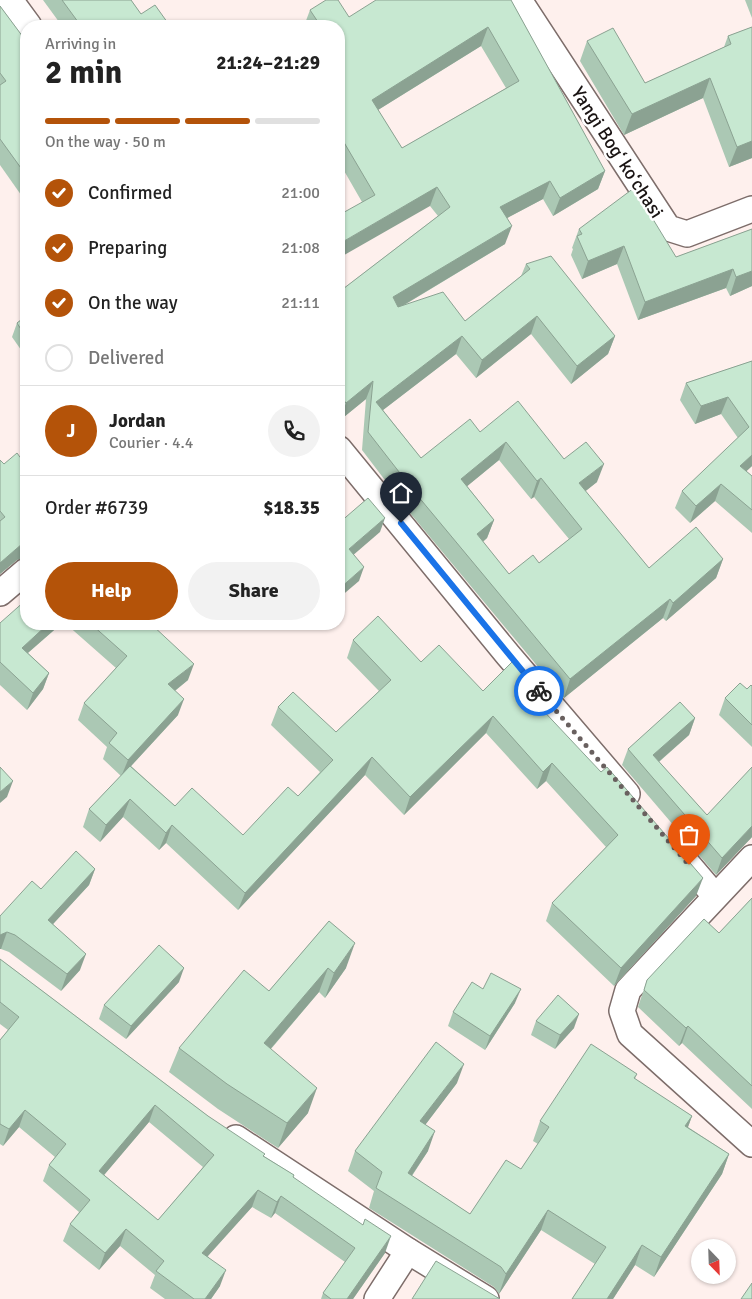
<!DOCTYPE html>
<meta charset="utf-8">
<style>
body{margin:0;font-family:Signika,sans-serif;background:#f2f2f2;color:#222;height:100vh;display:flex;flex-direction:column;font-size:19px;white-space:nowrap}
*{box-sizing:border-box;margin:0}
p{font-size:16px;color:#767676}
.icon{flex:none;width:28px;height:28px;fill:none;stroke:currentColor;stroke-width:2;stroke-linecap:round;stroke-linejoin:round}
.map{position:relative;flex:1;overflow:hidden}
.panel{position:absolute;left:20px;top:20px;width:325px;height:610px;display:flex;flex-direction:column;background:#fff;border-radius:20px;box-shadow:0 1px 4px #0004}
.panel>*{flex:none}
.needle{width:32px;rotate:157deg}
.buttons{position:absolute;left:691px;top:1239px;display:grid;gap:10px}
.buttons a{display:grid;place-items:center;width:45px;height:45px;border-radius:50%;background:#fff;box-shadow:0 1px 4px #0004;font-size:25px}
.pin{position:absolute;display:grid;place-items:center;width:42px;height:42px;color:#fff;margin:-51px -21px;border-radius:50% 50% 50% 0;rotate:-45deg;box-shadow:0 0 5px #0007}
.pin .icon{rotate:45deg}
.courier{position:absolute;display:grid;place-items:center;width:50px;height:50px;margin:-25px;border:4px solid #1a73e8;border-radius:50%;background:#fff;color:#222;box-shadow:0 1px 6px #0007}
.summary em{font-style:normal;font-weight:800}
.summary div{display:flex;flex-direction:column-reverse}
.summary{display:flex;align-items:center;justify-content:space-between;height:85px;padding:0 25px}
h1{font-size:32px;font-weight:800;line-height:38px}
.bar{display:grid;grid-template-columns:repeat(4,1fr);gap:8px 5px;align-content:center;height:60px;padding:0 25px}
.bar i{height:6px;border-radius:4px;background:#e0e0e0}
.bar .current{background:#b45309}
.bar p{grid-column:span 4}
.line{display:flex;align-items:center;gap:12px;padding:0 25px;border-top:1px solid #e0e0e0}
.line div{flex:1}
.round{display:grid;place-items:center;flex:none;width:52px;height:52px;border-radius:26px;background:#f2f2f2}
ol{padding:0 25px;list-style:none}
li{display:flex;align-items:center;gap:15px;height:55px}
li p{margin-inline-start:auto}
li .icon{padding:5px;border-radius:50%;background:#b45309;color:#fff;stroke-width:4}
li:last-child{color:#767676}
li i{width:28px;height:28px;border:2px solid #e0e0e0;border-radius:50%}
.primary-button{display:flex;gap:10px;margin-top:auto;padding:10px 25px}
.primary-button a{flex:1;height:58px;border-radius:30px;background:#b45309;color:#fff;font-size:20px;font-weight:800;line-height:58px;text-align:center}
.primary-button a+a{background:#f2f2f2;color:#222}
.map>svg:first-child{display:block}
</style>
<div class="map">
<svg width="752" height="1299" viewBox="0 0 752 1299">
<rect width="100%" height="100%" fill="#fef0ed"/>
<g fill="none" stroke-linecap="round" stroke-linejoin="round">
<g stroke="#7d6d6a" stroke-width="28">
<g id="street">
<path d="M10 0 29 26"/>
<path d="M519 0 668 228 687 234 752 209"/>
<path d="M339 449 508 655 627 794"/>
<path d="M0 593 26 571"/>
<path d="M680 855 715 896"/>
<path d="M752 858 628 990 622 1011 630 1034 752 1144"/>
<path d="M236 1138 408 1251 486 1299"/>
<path d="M377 1299 408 1251"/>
</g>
</g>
<use href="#street" stroke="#fff" stroke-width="25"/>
</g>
<g fill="#abc8b4" fill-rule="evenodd">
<path d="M43 0H131L141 14 170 26H62Z"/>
<path d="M511 0 605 171 598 189 553 216 543 199 507 218 505 244 406 304 465 321 521 276 526 264 615 336 608 354 571 384 531 334 476 378 456 354 383 410 421 458 480 432 564 459 597 482 585 491 649 568 723 559 716 578 666 621 663 618 564 698 410 513 362 450 366 399 339 421V292L438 216 430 206 362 202 339 162V26H304L310 10 349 17ZM481 46 506 88 402 148 378 110ZM499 460 531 499 534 497 569 539 539 563 509 574 483 542 487 538 494 520 467 486Z"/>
<path d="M745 0H752V18Z"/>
<path d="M0 6 26 41V202L0 165Z"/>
<path d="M752 27V158L729 167 703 98 624 135 580 61 587 41 645 83 724 47 728 36Z"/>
<path d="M579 229 676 257 752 229V286L730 296 726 288 638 320 617 264 582 279 571 255 573 249 572 248Z"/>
<path d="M26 316V357L12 337 17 323Z"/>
<path d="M752 361V466L746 471 752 476V533L715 501 690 523 675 508 682 491 738 438 721 414 695 424 680 400 686 383Z"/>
<path d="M0 460 4 464 17 560 0 574Z"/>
<path d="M0 623 61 624 28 653 49 673 43 689 27 710 0 685Z"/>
<path d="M66 624H151L188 680 175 691 178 715 131 766 175 806 243 835 298 796 320 772 271 725 278 707 336 732 379 691 347 658 353 640 421 662 483 691 548 698 543 710 696 896 614 986 546 921 552 903 606 847 546 781 537 789 486 733 404 815 365 775 238 910 166 843 159 850 123 817 100 842 83 827 89 809 121 776 103 759 107 747 78 720 84 703 116 668Z"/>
<path d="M752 686V747L719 715 725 698Z"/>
<path d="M695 718 689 735 659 762 707 815 752 837 716 875 622 765 628 749Z"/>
<path d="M95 869 89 885 53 924 80 970 61 991 9 952 1 949 0 916 41 889Z"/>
<path d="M752 898V1109L682 1043 679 1046 638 1007 647 980 719 933Z"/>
<path d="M329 921 346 968 325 998 319 992 271 1049 308 1113 278 1148 218 1109 169 1072 179 1048 269 991Z"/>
<path d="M0 959 208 1116 264 1156 294 1175 293 1177 385 1253 353 1299H321L323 1293 345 1262 275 1213 271 1218 252 1207 208 1256 220 1286 211 1299H165L150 1288 155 1275 120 1246 99 1270 63 1241 70 1224 79 1212 43 1181 49 1165 55 1157 19 1127 3 1146 0 1144V1040L8 1030 0 1024ZM149 1122 203 1167 158 1220 104 1175Z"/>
<path d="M179 982 126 1039 99 1019 104 1005Z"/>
<path d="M483 989 515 1003 485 1050 448 1026 453 1012Z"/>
<path d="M536 1021 574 1028 555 1049 531 1035Z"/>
<path d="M637 1074 635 1079 692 1116 688 1127 729 1154 722 1174 654 1277 635 1265 613 1299H572L595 1264 541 1230 499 1294 494 1287 369 1208 374 1191 348 1171 355 1151 457 1083 425 1125 428 1151 412 1176 470 1214 521 1169 538 1144 533 1141 540 1121Z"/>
</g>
<g fill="#8ba292">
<path d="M488 27 481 46 365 118 372 100Z"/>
<path d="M710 78 703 98 624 135 632 114Z"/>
<path d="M342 139 339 148V141Z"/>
<path d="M752 141V158L729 167 737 147Z"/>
<path d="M605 171 598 189 553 216 560 198Z"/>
<path d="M550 181 543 199 494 225 500 207Z"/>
<path d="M437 187 430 206 339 258V244Z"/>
<path d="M512 226 505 244 387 315 393 297Z"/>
<path d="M624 246 617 264 582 279 588 261Z"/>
<path d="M733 269 726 288 638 320 645 302Z"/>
<path d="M752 271V286L730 296 736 277Z"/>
<path d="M537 316 531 334 476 378 482 360Z"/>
<path d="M462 336 456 354 370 420 376 402Z"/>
<path d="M615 336 608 354 571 384 577 366Z"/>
<path d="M373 381 366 399 339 421 346 403Z"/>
<path d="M728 397 721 414 695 424 701 406Z"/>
<path d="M506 442 499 460 454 497 461 479Z"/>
<path d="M752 455V466L734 483 740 466Z"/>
<path d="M604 464 597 482 572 502 579 483Z"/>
<path d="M541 478 534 497 531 499 537 481Z"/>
<path d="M721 484 715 501 690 523 696 506Z"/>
<path d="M385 518 380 532 344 563 349 549Z"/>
<path d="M494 520 487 538 470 552 477 534Z"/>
<path d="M26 542V557L17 560 0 574V563L23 543Z"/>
<path d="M723 559 716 578 666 621 673 603Z"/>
<path d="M364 567 359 581 339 598V589Z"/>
<path d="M670 599 663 618 564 698 570 679Z"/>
<path d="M48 624H61L15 664 22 648Z"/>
<path d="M194 664 188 680 162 701 168 684Z"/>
<path d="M49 673 43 689 27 710 33 693Z"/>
<path d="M548 698 541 716 538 705Z"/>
<path d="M184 699 178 715 121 777 128 760Z"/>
<path d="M493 716 486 733 404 815 410 797Z"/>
<path d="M695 718 689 735 647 772 653 755Z"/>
<path d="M372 757 365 775 238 910 245 893Z"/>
<path d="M552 763 546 781 537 789 543 772Z"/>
<path d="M13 781 7 797 0 803V792Z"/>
<path d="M130 799 123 817 100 842 106 825Z"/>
<path d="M172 825 166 843 159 850 166 833Z"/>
<path d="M752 826V837L716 875 722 858Z"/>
<path d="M95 869 89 885 42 936 48 920Z"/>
<path d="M703 878 696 896 614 986 621 968Z"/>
<path d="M7 932 1 949H0V935Z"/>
<path d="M355 943 346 968 325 998 334 973Z"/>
<path d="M86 954 80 970 61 991 67 974Z"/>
<path d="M184 968 179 982 126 1039 131 1026Z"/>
<path d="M328 968 319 992 255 1067 264 1043Z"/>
<path d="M521 989 515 1003 485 1050 490 1036Z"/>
<path d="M579 1014 574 1028 555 1049 560 1035Z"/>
<path d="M688 1026 682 1043 679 1046 686 1028Z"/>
<path d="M464 1064 457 1083 413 1141 420 1121Z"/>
<path d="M317 1088 308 1113 278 1148 287 1123Z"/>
<path d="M155 1105 149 1122 93 1188 99 1171Z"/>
<path d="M25 1110 19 1127 3 1146 9 1129Z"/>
<path d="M692 1116 685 1135V1126Z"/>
<path d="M435 1131 428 1151 400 1193 408 1173Z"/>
<path d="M729 1154 722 1174 654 1277 661 1257Z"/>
<path d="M258 1190 252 1207 196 1269 202 1253Z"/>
<path d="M281 1196 275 1213 271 1218 277 1202Z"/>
<path d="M548 1210 541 1230 499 1294 506 1274Z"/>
<path d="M126 1229 120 1246 99 1270 105 1253Z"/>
<path d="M391 1236 385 1253 353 1299H347Z"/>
<path d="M642 1245 635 1265 613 1299H607Z"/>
<path d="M226 1270 220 1286 211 1299H205Z"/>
</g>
<g fill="#c7e8d1" stroke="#8ba292" fill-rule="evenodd">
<path d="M62 0H131L141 14 155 5 170 26H81Z"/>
<path d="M326 0H338L349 17 376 0H511L605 171 560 198 550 181 500 207 512 226 393 297 398 307 443 292 465 321 530 269 526 264 551 256 615 336 577 366 537 316 482 360 462 336 376 402 421 458 470 419 480 432 518 401 564 459 586 442 604 464 579 483 649 568 696 527 723 559 673 603 670 599 570 679 417 495 368 432 373 381 346 403 339 394V292L450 207 437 187 339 244V215L375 195 342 139 339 141V26H317L320 25 310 10ZM488 27 519 81 402 148 372 100ZM506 442 537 481 541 478 582 529 539 563 533 555 509 574 477 534 494 520 461 479Z"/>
<path d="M0 6 26 41V175L0 139V85L6 81 0 73Z"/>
<path d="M752 27V141L737 147 710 78 632 114 587 41 613 28 645 83 731 44 728 36Z"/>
<path d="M634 188 676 257 752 229V271L736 277 733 269 645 302 624 246 588 261 577 236 582 234 579 229Z"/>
<path d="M26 316V337L17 323Z"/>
<path d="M752 361V455L740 466 752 476V510L721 484 696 506 682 491 749 427 728 397 701 406 686 383Z"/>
<path d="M17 453 26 465V542L23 543 0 563V521L5 517 0 511V460L4 464Z"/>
<path d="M368 498 385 518 349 549 364 567 339 589V523Z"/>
<path d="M26 600V624H48L22 648 49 673 33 693 0 662V623Z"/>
<path d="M378 616 421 662 439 645 483 691 515 659 548 698 538 705 601 772 607 767 703 878 621 968 552 903 618 835 552 763 543 772 493 716 410 797 372 757 245 893 172 825 166 833 130 799 106 825 89 809 130 766 175 806 192 788 243 835 288 787 298 796 333 760 278 707 293 692 336 732 391 680 353 640Z"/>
<path d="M91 624H151L194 664 168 684 184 699 128 760 109 743 117 733 84 703 127 656Z"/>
<path d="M740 683 747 689 751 685 752 686V725L725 698Z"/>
<path d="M680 702 695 718 653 755 707 815 752 767V826L722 858 628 749Z"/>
<path d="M0 767 13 781 0 792Z"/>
<path d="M76 851 95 869 48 920 86 954 67 974 15 935 7 932 0 935V916L32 881 41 889Z"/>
<path d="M752 898V1086L688 1026 686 1028 644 990 647 980 704 919 719 933Z"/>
<path d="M329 921 355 943 334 973 328 968 264 1043 317 1088 287 1123 227 1084 179 1048 244 970 269 991Z"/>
<path d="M159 945 184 968 131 1026 104 1005Z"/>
<path d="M0 959 208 1116 265 1154 263 1156 294 1175 293 1177 363 1225 365 1219 391 1236 347 1299H331L323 1293 355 1248 281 1196 277 1202 258 1190 202 1253 226 1270 205 1299H194L156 1271 164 1261 126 1229 105 1253 70 1224 90 1200 49 1165 66 1144 25 1110 9 1129 0 1124V1040L19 1017 0 1002ZM155 1105 214 1155 158 1220 99 1171Z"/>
<path d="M491 973 521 989 490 1036 453 1012 472 982 483 989Z"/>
<path d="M558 995 579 1014 560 1035 536 1021Z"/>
<path d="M436 1042 464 1064 420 1121 435 1131 408 1173 470 1214 506 1160 521 1169 549 1127 540 1121 591 1044 637 1074 634 1078 692 1116 685 1126 729 1154 661 1257 642 1245 607 1299H572L606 1247 548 1210 506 1274 501 1267 376 1188 382 1172 355 1151Z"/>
<path d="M436 1261 500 1299H412Z"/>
<path d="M752 1283V1299H741Z"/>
</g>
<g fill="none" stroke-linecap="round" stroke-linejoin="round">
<path stroke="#69605f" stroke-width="5" stroke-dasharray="0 9" d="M539 691 689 865"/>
<path stroke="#1a73e8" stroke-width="6" d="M401 523 539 691"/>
</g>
<g text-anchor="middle" stroke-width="5" stroke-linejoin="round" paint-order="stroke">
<g font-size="19" fill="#191312" stroke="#fff">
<text transform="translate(618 152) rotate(57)" y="7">Yangi Bogʻ koʻchasi</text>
</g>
</g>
</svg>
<div class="buttons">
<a><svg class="needle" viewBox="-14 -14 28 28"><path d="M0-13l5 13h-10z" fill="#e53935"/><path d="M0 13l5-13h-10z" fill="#767676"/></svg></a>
</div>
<div class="pin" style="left:689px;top:865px;background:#ea580c"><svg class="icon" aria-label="bag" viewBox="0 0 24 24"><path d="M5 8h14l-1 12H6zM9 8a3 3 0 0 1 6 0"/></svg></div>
<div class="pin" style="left:401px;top:523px;background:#1f2937"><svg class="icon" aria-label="home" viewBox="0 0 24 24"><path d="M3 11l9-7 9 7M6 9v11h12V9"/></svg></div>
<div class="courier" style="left:539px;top:691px"><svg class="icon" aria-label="bike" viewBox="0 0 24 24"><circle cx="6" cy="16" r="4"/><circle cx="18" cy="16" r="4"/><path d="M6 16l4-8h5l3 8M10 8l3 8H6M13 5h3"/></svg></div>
<section class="panel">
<div class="summary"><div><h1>2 min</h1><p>Arriving in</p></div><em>21:24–21:29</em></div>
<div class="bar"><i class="current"></i><i class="current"></i><i class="current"></i><i></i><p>On the way · 50 m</p></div>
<ol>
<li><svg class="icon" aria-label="check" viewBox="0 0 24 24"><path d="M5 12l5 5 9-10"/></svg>Confirmed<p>21:00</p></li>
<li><svg class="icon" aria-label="check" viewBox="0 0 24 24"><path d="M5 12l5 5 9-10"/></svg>Preparing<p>21:08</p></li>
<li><svg class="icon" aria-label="check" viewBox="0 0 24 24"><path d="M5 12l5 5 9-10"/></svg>On the way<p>21:11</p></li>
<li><i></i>Delivered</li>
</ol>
<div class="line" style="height:90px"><b class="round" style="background:#b45309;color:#fff">J</b><div><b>Jordan</b><p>Courier · 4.4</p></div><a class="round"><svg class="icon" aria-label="phone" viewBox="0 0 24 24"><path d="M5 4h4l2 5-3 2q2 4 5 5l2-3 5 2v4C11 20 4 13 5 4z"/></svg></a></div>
<div class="line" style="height:65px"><div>Order #6739</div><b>$18.35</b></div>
<div class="primary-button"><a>Help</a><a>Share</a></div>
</section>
</div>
